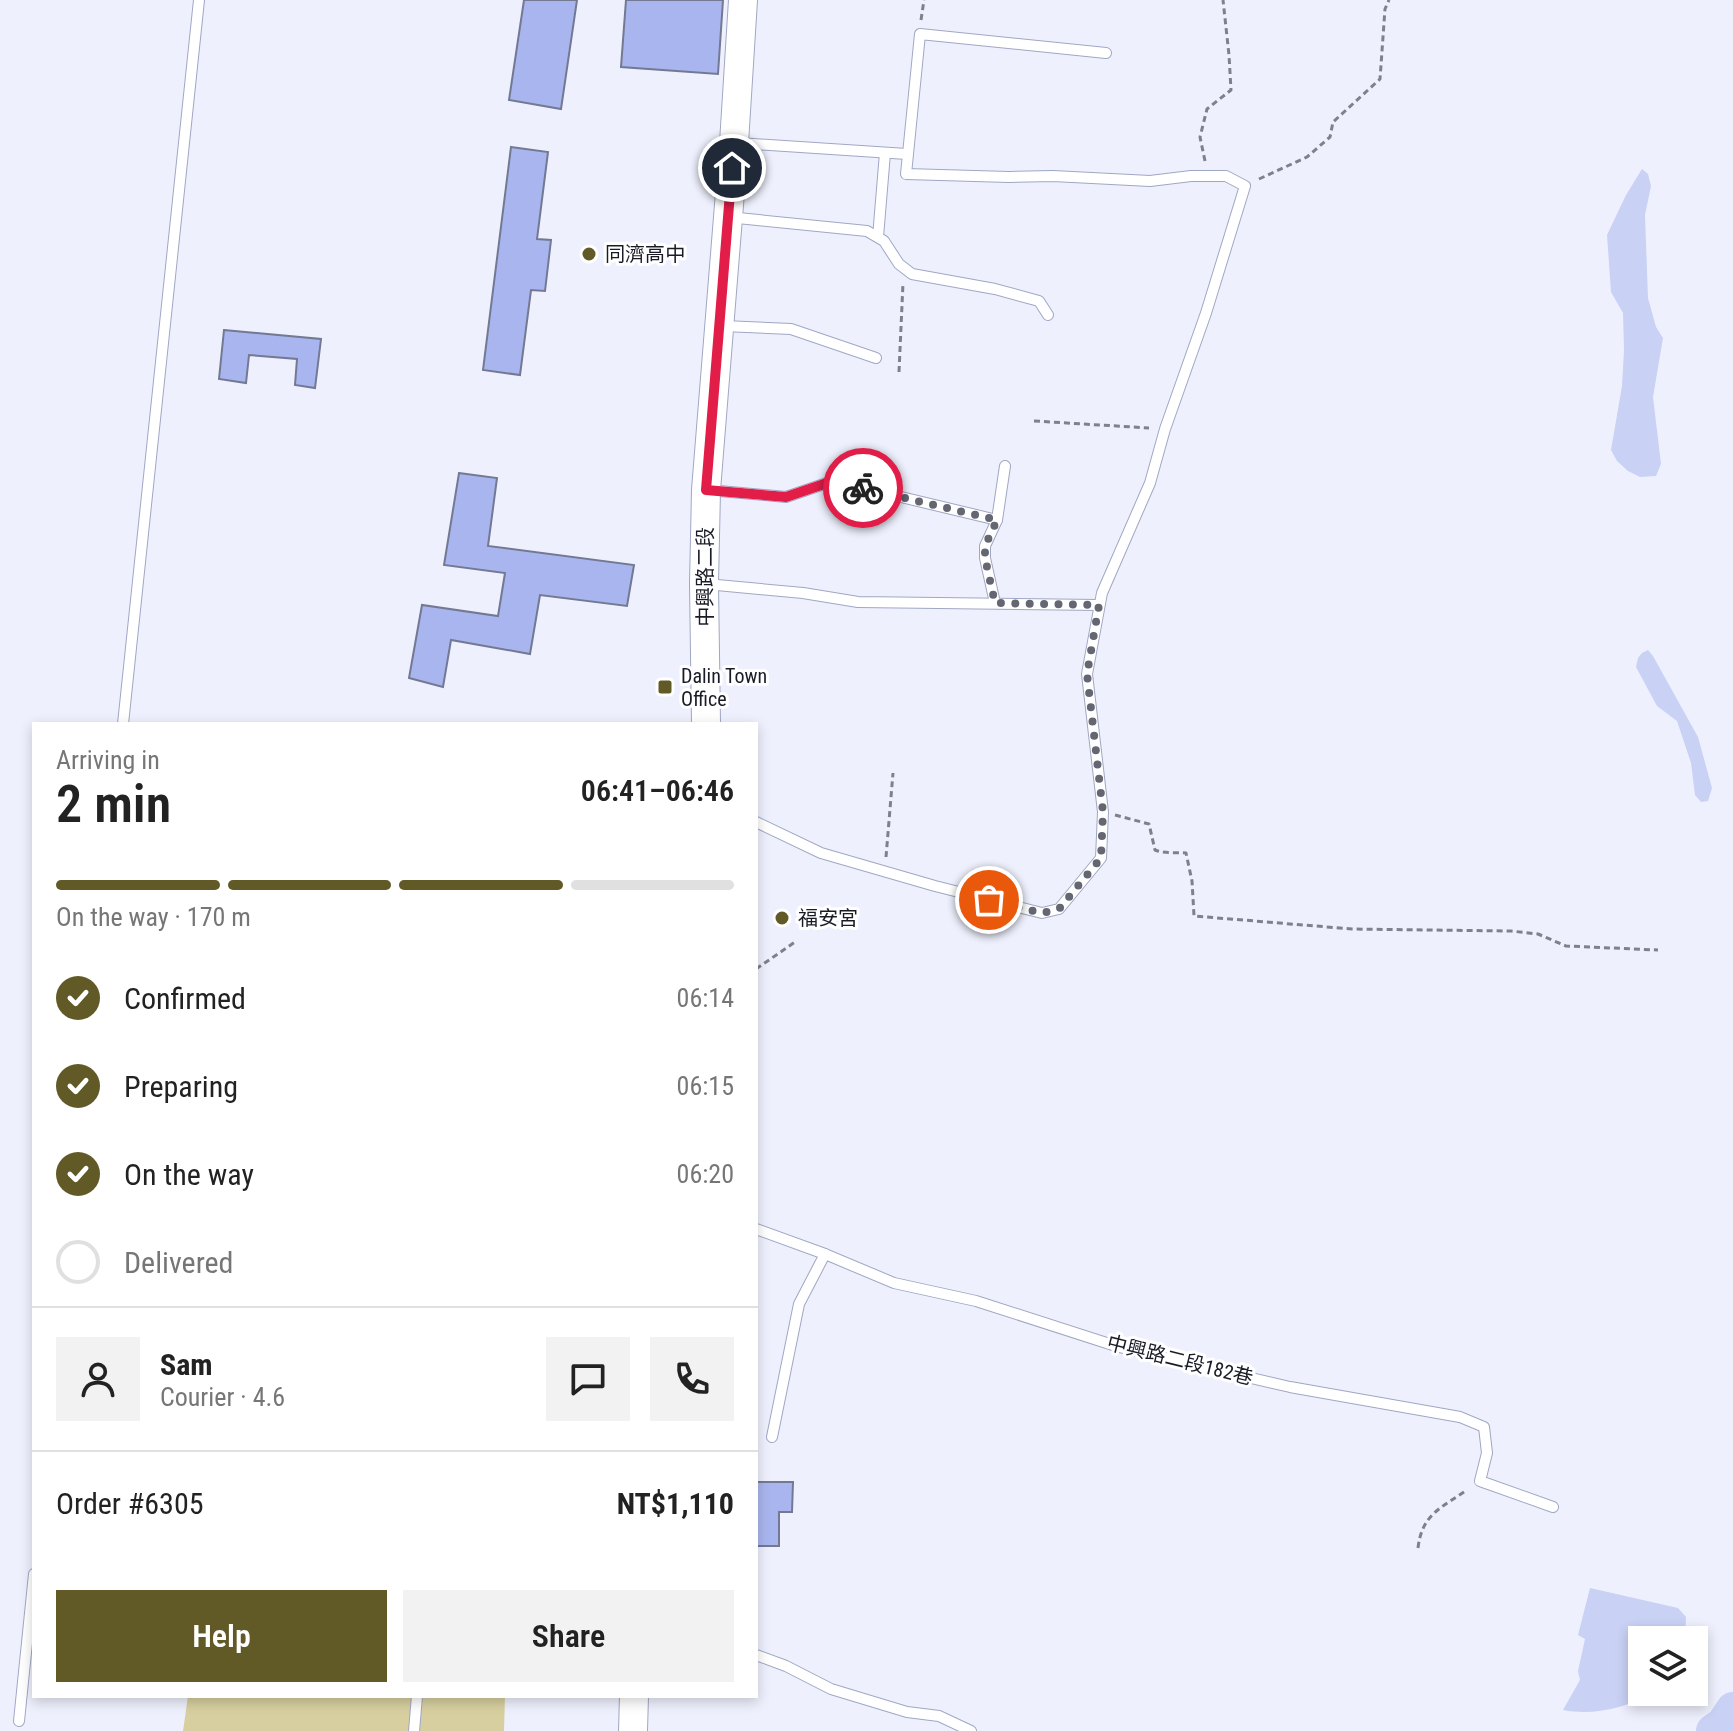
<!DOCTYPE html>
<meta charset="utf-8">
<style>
body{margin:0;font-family:"Roboto Condensed","Noto Sans TC",sans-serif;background:#f2f2f2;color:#222;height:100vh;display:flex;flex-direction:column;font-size:30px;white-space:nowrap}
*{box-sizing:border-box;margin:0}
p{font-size:26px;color:#767676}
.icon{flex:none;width:44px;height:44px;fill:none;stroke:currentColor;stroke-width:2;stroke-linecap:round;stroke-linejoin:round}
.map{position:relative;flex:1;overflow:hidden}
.sheet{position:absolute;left:32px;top:722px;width:726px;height:976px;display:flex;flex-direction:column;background:#fff;border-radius:0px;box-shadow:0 4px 12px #0003}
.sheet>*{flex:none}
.tools{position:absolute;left:1628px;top:1626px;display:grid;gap:16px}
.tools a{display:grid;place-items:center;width:80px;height:80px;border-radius:0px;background:#fff;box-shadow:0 4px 12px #0003;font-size:40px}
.pin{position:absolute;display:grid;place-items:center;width:68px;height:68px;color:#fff;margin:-34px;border:4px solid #fff;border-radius:50%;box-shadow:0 2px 8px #0007}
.courier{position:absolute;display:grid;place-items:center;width:80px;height:80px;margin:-40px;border:6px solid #e11d48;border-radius:50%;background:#fff;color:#222;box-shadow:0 2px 10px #0007}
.overview em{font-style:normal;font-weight:600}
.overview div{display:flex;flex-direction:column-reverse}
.overview{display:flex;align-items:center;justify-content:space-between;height:136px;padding:0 24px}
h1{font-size:52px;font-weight:600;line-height:60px}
.bar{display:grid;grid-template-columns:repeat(4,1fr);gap:12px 8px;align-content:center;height:96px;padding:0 24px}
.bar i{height:10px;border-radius:6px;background:#e0e0e0}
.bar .selected{background:#625a26}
.bar p{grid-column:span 4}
.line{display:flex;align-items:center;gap:20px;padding:0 24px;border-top:2px solid #e0e0e0}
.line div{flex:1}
.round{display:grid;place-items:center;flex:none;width:84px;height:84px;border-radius:0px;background:#f2f2f2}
ol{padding:0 24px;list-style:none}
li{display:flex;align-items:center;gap:24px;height:88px}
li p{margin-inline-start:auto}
li .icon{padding:8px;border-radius:50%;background:#625a26;color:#fff;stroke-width:4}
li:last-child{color:#767676}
li i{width:44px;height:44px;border:4px solid #e0e0e0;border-radius:50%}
.button{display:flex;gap:16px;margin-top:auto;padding:16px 24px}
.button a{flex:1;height:92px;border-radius:0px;background:#625a26;color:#fff;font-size:32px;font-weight:600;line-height:92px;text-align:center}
.button a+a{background:#f2f2f2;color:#222}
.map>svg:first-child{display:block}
</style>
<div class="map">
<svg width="1733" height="1731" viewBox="0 0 1733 1731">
<rect width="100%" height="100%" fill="#eef1fd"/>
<path fill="#d7cf9f" d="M188 1696H505L504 1731H183Z"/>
<g fill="#c9d1f5">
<path d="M1642 169 1648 174 1651 186 1645 215 1648 298 1656 327 1663 338 1653 397 1661 464 1656 476 1640 477 1628 471 1617 461 1611 450 1622 386 1624 350 1623 313 1611 292 1607 235 1626 195Z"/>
<path d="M1648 650 1653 656 1698 737 1712 788 1708 801 1701 802 1695 795 1691 763 1677 721 1657 706 1636 667 1638 658 1642 653Z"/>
<path d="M1590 1588 1678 1608 1686 1617 1685 1640H1642V1692H1654C1626 1708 1594 1716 1563 1710L1580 1680 1578 1671 1585 1639 1578 1635Z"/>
</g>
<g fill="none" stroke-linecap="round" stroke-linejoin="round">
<path stroke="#c9d1f5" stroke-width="34" d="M1713 1731 1723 1724 1733 1709"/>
</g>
<g fill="#a9b5ef" stroke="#737993" stroke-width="2">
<path d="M524 0H577L561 109 509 100Z"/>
<path d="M626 0H723L718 74 621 67Z"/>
<path d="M511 147 548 152 537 239 551 240 545 291 531 290 520 375 483 370Z"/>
<path d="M224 330 321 339 315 388 295 385 297 359 249 355 246 383 219 379Z"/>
<path d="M459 473 497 478 488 546 634 565 627 606 540 595 530 654 451 640 443 687 409 678 422 605 498 616 505 573 444 565Z"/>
<path d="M756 1482H793L792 1512H779V1546H756Z"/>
</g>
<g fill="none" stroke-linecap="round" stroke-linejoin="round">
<g stroke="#a0a7c3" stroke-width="12">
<g id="service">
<path d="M738 143 907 154"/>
<path d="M728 217 867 231 884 241 899 264 912 274 995 289 1039 301 1048 315"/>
<path d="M878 237 885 153"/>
<path d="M723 326 791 329 876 358"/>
<path d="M708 490 786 497 827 483 847 484 997 520 1005 466"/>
<path d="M706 584 803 593 858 602 1099 605"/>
<path d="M995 603 985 558V546L997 520"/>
<path d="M123 724 199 0"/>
<path d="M756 822 821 853 935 886 1042 913 1059 909 1101 858 1103 812 1087 674 1102 593 1150 483 1165 429 1206 313 1245 186 1226 176H1191L1150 181 1053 176 1009 177 906 174 920 34 1106 53"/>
<path d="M756 1229 825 1254 894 1283 976 1301 1119 1347 1290 1387 1460 1417 1484 1427 1487 1453 1480 1481 1553 1507"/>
<path d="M772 1437 799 1304 825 1254"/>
<path d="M756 1655 786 1666 831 1689 907 1712 939 1716 971 1731"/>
<path d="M19 1721 34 1574"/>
<path d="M414 1731 417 1696"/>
</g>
</g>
<g stroke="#a0a7c3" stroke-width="30">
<g id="secondary">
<path d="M706 724 704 584 706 490 734 143 743 0"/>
<path d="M633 1731 634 1696"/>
</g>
</g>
<g stroke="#7e818c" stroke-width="3" stroke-dasharray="6 4" stroke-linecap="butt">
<path d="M921 20 924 0"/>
<path d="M1205 161 1200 137 1207 109 1231 90 1229 55 1223 0"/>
<path d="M1259 179 1307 157 1330 137 1333 122 1380 79 1385 9 1389 0"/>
<path d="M899 372 903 283"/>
<path d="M1034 421 1149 428"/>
<path d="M1115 815 1149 824 1155 850C1165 854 1176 852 1186 853L1192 881 1194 916 1352 929 1511 931 1538 934 1566 946 1658 950"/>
<path d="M886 857 893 773"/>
<path d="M756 969 795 942"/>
<path d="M1418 1548C1422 1514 1441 1508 1467 1490"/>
</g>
<use href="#service" stroke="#fff" stroke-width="10"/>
<use href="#secondary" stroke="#fff" stroke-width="28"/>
</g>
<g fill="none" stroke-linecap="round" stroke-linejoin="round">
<path stroke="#646671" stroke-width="8" stroke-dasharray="0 14.4" d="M863 488 997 520 985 546V558L995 603 1099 605 1087 674 1103 812 1101 858 1059 909 1042 913 989 900"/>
<path stroke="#e11d48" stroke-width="10" d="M732 168 706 490 786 497 827 483 847 484 863 488"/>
</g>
<g fill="#625a26" stroke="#fff" stroke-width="3">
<circle cx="589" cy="254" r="8"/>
<rect x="657" y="679" width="16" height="16" rx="4"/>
<circle cx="782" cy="918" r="8"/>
</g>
<g text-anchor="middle" stroke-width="6" stroke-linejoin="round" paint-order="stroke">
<g font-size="20" fill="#191b26" stroke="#fff" text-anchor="start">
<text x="605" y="261">同濟高中</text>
<text x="681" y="683">Dalin Town<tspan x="681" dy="23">Office</tspan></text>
<text x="798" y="925">福安宮</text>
</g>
<g font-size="20" fill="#191b26" stroke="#fff">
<text transform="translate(705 577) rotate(-90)" y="7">中興路二段</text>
<text transform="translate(1180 1360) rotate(14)" y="7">中興路二段182巷</text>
</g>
</g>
</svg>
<div class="tools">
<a><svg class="icon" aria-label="layers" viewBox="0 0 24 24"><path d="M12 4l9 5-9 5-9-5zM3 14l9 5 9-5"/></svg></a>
</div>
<div class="pin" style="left:989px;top:900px;background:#ea580c"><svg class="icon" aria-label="bag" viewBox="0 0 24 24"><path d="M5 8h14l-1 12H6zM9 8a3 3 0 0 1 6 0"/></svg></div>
<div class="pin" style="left:732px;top:168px;background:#1f2937"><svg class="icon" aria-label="home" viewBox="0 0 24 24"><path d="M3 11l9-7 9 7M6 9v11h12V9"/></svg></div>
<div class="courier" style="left:863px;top:488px"><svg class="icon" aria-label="bike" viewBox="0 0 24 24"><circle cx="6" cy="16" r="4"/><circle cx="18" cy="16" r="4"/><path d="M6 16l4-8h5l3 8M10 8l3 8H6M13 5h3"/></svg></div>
<section class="sheet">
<div class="overview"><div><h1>2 min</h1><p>Arriving in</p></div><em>06:41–06:46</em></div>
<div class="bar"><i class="selected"></i><i class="selected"></i><i class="selected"></i><i></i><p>On the way · 170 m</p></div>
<ol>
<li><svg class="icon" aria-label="check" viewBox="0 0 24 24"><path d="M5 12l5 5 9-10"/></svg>Confirmed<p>06:14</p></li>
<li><svg class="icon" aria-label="check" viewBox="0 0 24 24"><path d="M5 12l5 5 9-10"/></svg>Preparing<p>06:15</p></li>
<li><svg class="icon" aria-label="check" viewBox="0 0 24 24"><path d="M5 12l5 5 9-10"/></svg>On the way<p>06:20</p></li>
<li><i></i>Delivered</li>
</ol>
<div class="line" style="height:144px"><a class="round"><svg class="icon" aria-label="person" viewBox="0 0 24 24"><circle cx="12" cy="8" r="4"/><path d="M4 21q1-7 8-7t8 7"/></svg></a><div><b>Sam</b><p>Courier · 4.6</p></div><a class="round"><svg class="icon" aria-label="chat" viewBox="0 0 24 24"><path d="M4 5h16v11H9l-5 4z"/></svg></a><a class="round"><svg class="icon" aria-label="phone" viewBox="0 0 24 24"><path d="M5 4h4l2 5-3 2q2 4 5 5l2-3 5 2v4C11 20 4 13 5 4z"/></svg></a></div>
<div class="line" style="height:104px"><div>Order #6305</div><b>NT$1,110</b></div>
<div class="button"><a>Help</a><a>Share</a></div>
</section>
</div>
